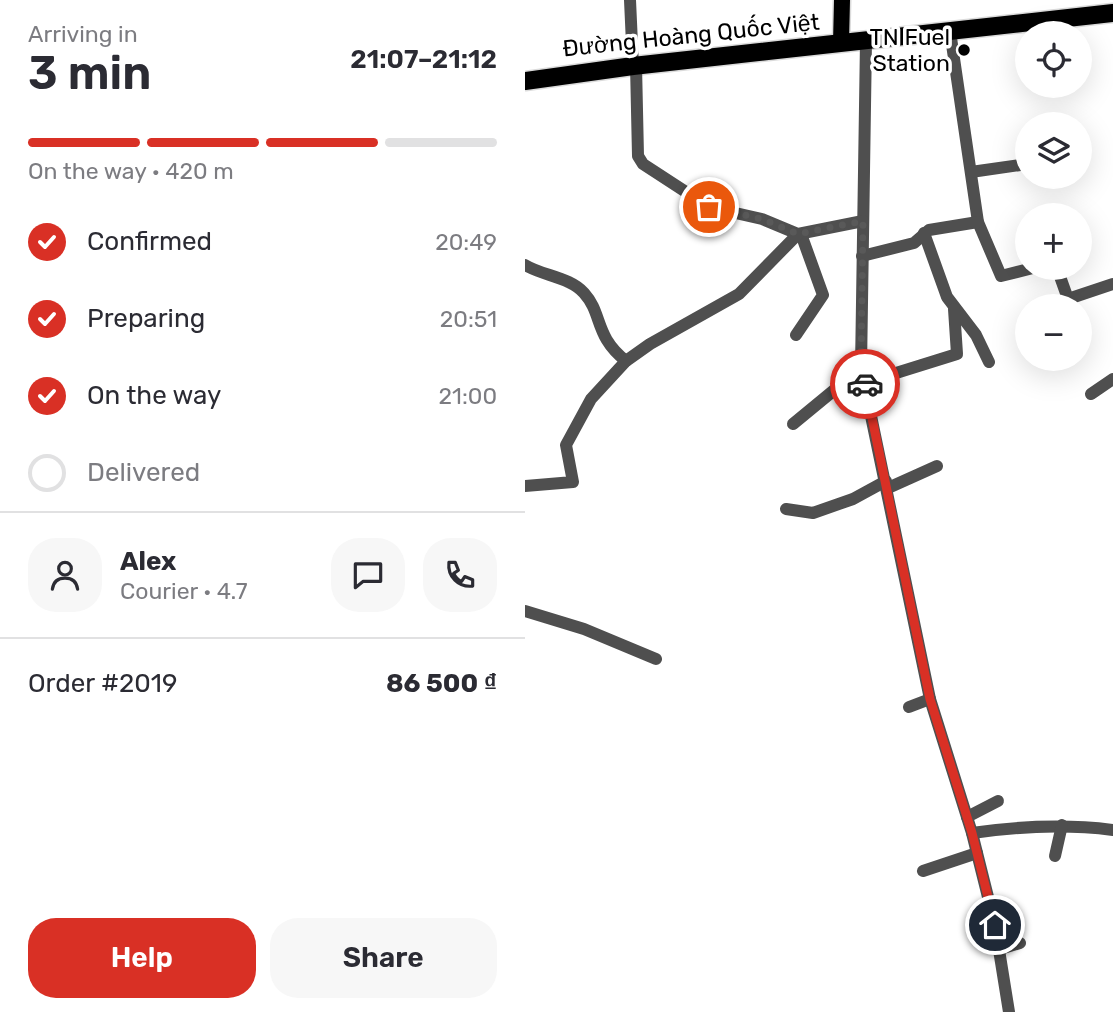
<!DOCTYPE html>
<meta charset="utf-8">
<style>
body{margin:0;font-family:Rubik,sans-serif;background:#f7f7f7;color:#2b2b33;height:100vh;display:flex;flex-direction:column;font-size:26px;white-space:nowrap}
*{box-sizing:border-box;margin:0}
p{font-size:23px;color:#7c7c81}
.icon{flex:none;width:38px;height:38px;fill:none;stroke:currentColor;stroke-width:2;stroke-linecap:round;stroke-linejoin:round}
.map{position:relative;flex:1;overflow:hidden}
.panel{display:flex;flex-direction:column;background:#fff;width:525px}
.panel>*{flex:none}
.buttons{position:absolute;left:490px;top:21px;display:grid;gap:14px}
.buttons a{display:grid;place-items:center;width:77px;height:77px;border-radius:50%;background:#fff;box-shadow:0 7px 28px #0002;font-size:35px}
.pin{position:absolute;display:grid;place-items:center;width:60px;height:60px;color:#fff;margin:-30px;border:4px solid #fff;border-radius:50%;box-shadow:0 2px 7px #0007}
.courier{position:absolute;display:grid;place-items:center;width:70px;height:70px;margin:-35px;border:5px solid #d93025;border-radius:50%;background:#fff;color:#222;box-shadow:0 2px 9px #0007}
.overview em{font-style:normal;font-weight:600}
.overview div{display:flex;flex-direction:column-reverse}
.overview{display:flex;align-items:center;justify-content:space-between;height:119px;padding:0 28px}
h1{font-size:46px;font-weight:600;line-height:52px}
.bar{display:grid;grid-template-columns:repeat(4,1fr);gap:10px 7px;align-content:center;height:84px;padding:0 28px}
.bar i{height:9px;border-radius:5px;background:#e1e1e2}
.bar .current{background:#d93025}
.bar p{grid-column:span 4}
.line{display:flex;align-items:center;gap:18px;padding:0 28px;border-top:2px solid #e1e1e2}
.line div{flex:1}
.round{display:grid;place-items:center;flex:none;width:74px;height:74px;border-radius:28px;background:#f7f7f7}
ol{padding:0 28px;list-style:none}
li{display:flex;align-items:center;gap:21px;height:77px}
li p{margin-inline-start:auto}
li .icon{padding:7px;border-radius:50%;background:#d93025;color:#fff;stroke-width:4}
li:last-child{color:#7c7c81}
li i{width:38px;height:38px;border:4px solid #e1e1e2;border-radius:50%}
.button{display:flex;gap:14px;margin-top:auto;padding:14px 28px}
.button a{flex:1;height:80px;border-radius:28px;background:#d93025;color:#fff;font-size:28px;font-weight:600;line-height:80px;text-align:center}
.button a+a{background:#f7f7f7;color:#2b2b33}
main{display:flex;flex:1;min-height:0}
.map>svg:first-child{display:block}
</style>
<main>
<section class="panel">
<div class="overview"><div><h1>3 min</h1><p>Arriving in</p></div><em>21:07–21:12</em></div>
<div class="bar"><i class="current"></i><i class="current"></i><i class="current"></i><i></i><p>On the way · 420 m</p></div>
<ol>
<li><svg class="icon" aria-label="check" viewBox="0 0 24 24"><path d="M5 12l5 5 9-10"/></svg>Confirmed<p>20:49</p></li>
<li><svg class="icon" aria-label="check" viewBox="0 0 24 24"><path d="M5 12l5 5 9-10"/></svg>Preparing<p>20:51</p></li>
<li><svg class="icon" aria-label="check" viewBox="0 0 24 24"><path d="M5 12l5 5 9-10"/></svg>On the way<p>21:00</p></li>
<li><i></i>Delivered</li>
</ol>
<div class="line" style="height:126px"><a class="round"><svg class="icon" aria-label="person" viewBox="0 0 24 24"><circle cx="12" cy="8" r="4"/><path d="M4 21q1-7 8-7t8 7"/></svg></a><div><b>Alex</b><p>Courier · 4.7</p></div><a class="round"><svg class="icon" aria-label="chat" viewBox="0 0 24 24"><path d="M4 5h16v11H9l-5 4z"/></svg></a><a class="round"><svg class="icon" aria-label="phone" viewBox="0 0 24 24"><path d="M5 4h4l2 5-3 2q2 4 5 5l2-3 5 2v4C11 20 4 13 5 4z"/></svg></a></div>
<div class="line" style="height:91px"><div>Order #2019</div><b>86 500 ₫</b></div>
<div class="button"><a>Help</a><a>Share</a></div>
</section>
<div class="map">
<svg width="588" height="1012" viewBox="0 0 588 1012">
<rect width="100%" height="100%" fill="#fff"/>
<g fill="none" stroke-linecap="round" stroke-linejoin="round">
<g stroke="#dbdbdb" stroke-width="19">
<path id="major" d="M316 43 317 0"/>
</g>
<g stroke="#dbdbdb" stroke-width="21">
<path id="highway" d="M0 81 108 66 588 13"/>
</g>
<g stroke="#4f4f4f" stroke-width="12">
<path d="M105 0 108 66"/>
<path d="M425 31 453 222 476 276 508 268"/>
<path d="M341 41 336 368 405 699 447 833 470 925 484 1012"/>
<path d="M111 65 113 156 118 164 184 207 237 219 273 234 338 221"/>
<path d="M446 172 502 164"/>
<path d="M399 233 422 297 451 335 464 362"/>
<path d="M337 256 389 243 404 230 453 222"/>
<path d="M0 265C18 276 45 277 59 293 78 314 69 336 101 361"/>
<path d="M532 268 543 299"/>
<path d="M536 306 543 299 588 284"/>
<path d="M271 335 298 295 276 234"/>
<path d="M339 383 432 354 429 309"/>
<path d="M566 394 588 379"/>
<path d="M268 424 336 368"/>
<path d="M0 486 48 482 41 445 66 399 101 361 125 344 214 294 273 234"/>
<path d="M363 488 412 466"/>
<path d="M261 509 288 513 328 499 361 481"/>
<path d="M0 611 59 629 131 659"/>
<path d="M384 707 405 699"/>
<path d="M442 817 473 801"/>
<path d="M447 833C495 826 539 824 588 830"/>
<path d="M530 856 537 825"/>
<path d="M398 871 452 853"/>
<path d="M475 949 495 943"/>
</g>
<use href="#major" stroke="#000" stroke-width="16"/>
<use href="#highway" stroke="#000" stroke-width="18"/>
</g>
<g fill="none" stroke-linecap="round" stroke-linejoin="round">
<path stroke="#595959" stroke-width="7" stroke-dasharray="0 12.6" d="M184 207 237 219 273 234 338 221 336 368 340 384"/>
<path stroke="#d93025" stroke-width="9" d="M340 384 405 699 447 833 470 925"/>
</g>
<circle fill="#000" stroke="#fff" stroke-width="2.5" cx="439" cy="50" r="7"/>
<g text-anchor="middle" stroke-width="7" stroke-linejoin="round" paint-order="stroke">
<g font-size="23" fill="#000" stroke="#fff">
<text transform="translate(166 35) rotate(-6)" y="8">Đường Hoàng Quốc Việt</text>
</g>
<g font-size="23" fill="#000" stroke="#fff" text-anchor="end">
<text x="425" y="45">TN Fuel<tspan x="425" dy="26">Station</tspan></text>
</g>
</g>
</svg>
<div class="buttons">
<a><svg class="icon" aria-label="locate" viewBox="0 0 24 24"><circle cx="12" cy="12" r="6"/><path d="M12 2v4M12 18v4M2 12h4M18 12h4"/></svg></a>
<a><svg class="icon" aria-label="layers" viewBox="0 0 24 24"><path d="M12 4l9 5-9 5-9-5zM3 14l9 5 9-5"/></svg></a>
<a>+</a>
<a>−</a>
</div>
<div class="pin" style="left:184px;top:207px;background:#ea580c"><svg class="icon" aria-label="bag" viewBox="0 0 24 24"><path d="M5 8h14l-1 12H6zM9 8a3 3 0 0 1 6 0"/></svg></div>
<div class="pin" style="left:470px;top:925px;background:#1f2937"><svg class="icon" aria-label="home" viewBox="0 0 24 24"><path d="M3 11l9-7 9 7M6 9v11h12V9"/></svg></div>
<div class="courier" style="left:340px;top:384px"><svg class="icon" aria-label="car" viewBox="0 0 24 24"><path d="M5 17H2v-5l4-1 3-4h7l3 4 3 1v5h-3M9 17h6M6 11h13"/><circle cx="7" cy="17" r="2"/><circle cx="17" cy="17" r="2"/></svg></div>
</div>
</main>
